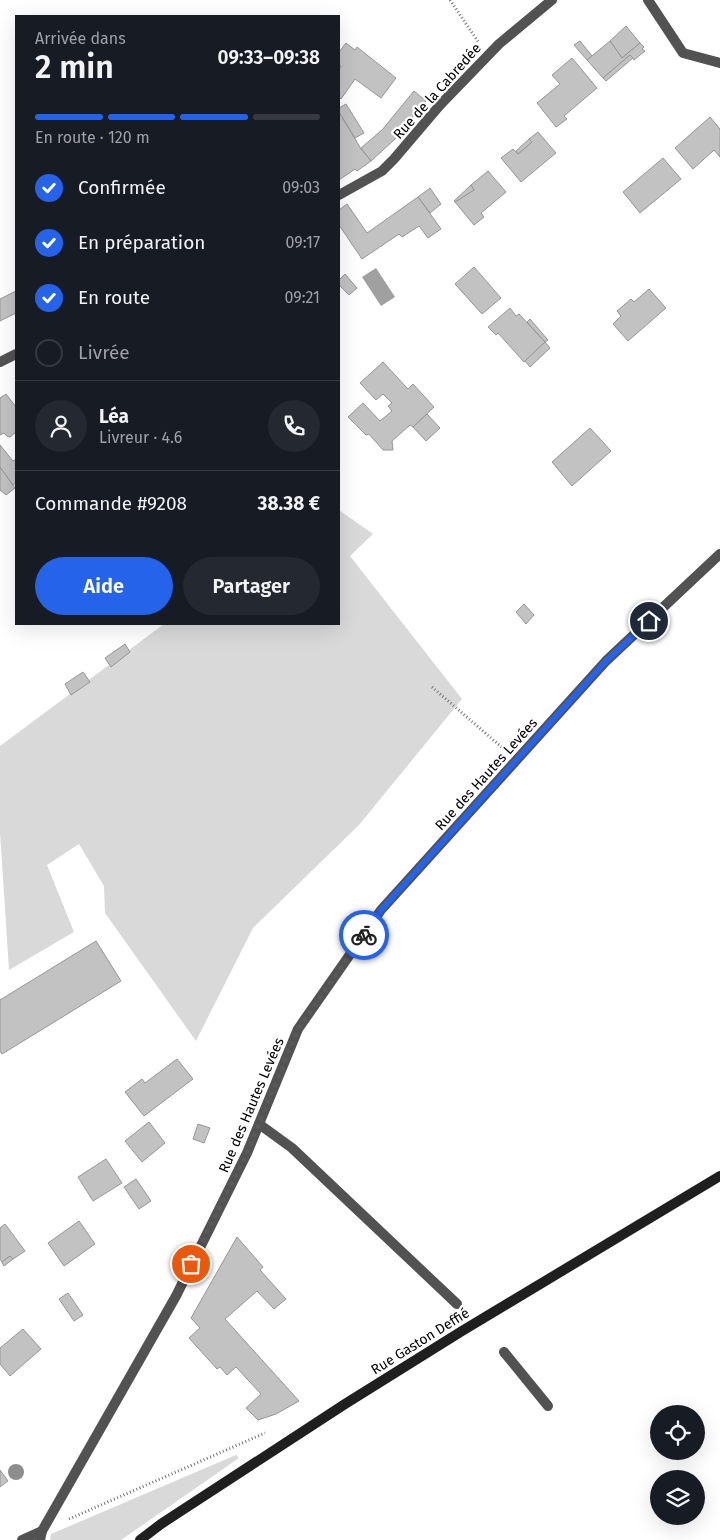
<!DOCTYPE html>
<html lang="fr">
<meta charset="utf-8">
<style>
body{margin:0;font-family:"Fira Sans",sans-serif;background:#242831;color:#f1f3f6;height:100vh;display:flex;flex-direction:column;font-size:19px;white-space:nowrap}
*{box-sizing:border-box;margin:0}
p{font-size:16px;color:#9ea1a6}
.icon{flex:none;width:28px;height:28px;fill:none;stroke:currentColor;stroke-width:2;stroke-linecap:round;stroke-linejoin:round}
.map{position:relative;flex:1;overflow:hidden}
.details{position:absolute;left:15px;top:15px;width:325px;height:610px;display:flex;flex-direction:column;background:#171b24;border-radius:0px;box-shadow:0 5px 20px #0002}
.details>*{flex:none}
.controls{position:absolute;left:650px;top:1405px;display:grid;gap:10px}
.controls a{display:grid;place-items:center;width:55px;height:55px;border-radius:50%;background:#171b24;box-shadow:0 5px 20px #0002;font-size:25px}
.pin{position:absolute;display:grid;place-items:center;width:42px;height:42px;color:#fff;margin:-21px;border:2px solid #fff;border-radius:50%;box-shadow:0 1px 5px #0007}
.courier{position:absolute;display:grid;place-items:center;width:50px;height:50px;margin:-25px;border:4px solid #2563eb;border-radius:50%;background:#fff;color:#222;box-shadow:0 1px 6px #0007}
.summary em{font-style:normal;font-weight:600}
.summary div{display:flex;flex-direction:column-reverse}
.summary{display:flex;align-items:center;justify-content:space-between;height:85px;padding:0 20px}
h1{font-size:32px;font-weight:600;line-height:38px}
.bar{display:grid;grid-template-columns:repeat(4,1fr);gap:8px 5px;align-content:center;height:60px;padding:0 20px}
.bar i{height:6px;border-radius:4px;background:#363941}
.bar .active{background:#2563eb}
.bar p{grid-column:span 4}
.line{display:flex;align-items:center;gap:12px;padding:0 20px;border-top:1px solid #363941}
.line div{flex:1}
.round{display:grid;place-items:center;flex:none;width:52px;height:52px;border-radius:26px;background:#242831}
ol{padding:0 20px;list-style:none}
li{display:flex;align-items:center;gap:15px;height:55px}
li p{margin-inline-start:auto}
li .icon{padding:5px;border-radius:50%;background:#2563eb;color:#fff;stroke-width:4}
li:last-child{color:#9ea1a6}
li i{width:28px;height:28px;border:2px solid #363941;border-radius:50%}
.button{display:flex;gap:10px;margin-top:auto;padding:10px 20px}
.button a{flex:1;height:58px;border-radius:30px;background:#2563eb;color:#fff;font-size:20px;font-weight:600;line-height:58px;text-align:center}
.button a+a{background:#242831;color:#f1f3f6}
.map>svg:first-child{display:block}
</style>
<div class="map">
<svg width="720" height="1540" viewBox="0 0 720 1540">
<rect width="100%" height="100%" fill="#fff"/>
<g fill="#d9d9d9">
<path d="M339 510 373 534 350 556 462 699 359 825 253 928 196 1041 105 913 104 886 79 844 47 865 74 932 9 970 0 833V746L164 624H339Z"/>
<path d="M236 1455 239 1458 121 1540H50L51 1534Z"/>
</g>
<path fill="#a0a0a0" d="M376 268 395 297 381 306 362 277Z"/>
<g fill="#c2c2c2" stroke="#969696">
<path d="M626 26 640 43 622 58 610 41Z"/>
<path d="M580 41 592 56 587 60 574 45Z"/>
<path d="M610 41 622 58 640 43 644 47 642 49 645 51 634 60 630 55 603 78 587 60Z"/>
<path d="M346 43 355 50 357 47 396 78 381 98 355 79 341 99 339 97V70L341 66 339 64V52Z"/>
<path d="M630 55 633 58 606 81 603 78Z"/>
<path d="M572 58 597 88 564 116 567 119 556 127 537 103 560 84 552 75Z"/>
<path d="M414 91 426 101 394 140 371 161 361 148 382 130Z"/>
<path d="M346 104 364 133 355 138 339 112V108Z"/>
<path d="M339 112 361 149 371 161 357 171 355 169 339 180Z"/>
<path d="M710 117 720 129V157L714 150 693 169 675 148Z"/>
<path d="M538 132 556 153 521 182 501 158 513 149 518 154 532 142 529 139Z"/>
<path d="M529 139 532 142 518 154 516 151Z"/>
<path d="M663 158 681 179 640 213 623 192Z"/>
<path d="M488 171 506 192 481 213 484 217 474 225 455 202 474 190 471 185Z"/>
<path d="M471 185 474 190 455 202 454 201Z"/>
<path d="M430 188 441 204 430 213 418 197Z"/>
<path d="M418 197 441 229 428 238 419 226 402 237 399 234 362 259 339 225V210L347 204 367 233Z"/>
<path d="M474 267 501 298 482 314 455 284Z"/>
<path d="M345 274 357 288 349 295 339 285V280Z"/>
<path d="M649 289 666 308 628 341 613 324 621 316 617 311 631 299 634 302Z"/>
<path d="M16 291V313L0 321V299Z"/>
<path d="M510 308 516 316 519 314 545 342 524 362 498 333 496 335 488 327Z"/>
<path d="M530 319 548 340 545 342 527 322Z"/>
<path d="M545 342 550 348 530 367 525 361Z"/>
<path d="M383 362 408 389 413 384 434 407 413 427 410 425 392 441 393 450H383L369 434 366 435 348 417 363 403 380 421 392 411 388 406 392 403 383 394 376 400 360 383Z"/>
<path d="M6 394 16 407V432L10 437 7 436 4 433 0 435V398Z"/>
<path d="M427 414 440 428 426 441 413 427Z"/>
<path d="M590 428 611 451 572 486 552 462Z"/>
<path d="M0 445 13 461 16 459V483L13 485 0 467Z"/>
<path d="M0 467 15 488 6 495 0 490Z"/>
<path d="M524 604 534 615 526 624 516 612Z"/>
<path d="M125 644 130 652 111 667 105 658Z"/>
<path d="M83 672 90 682 71 695 65 684Z"/>
<path d="M96 941 121 981 2 1054 0 1051V1000Z"/>
<path d="M177 1059 193 1079 144 1116 125 1092 142 1079 145 1083Z"/>
<path d="M149 1122 165 1143 142 1162 125 1141Z"/>
<path d="M198 1124 210 1128 204 1143 193 1139Z"/>
<path d="M106 1159 122 1183 93 1201 78 1177Z"/>
<path d="M136 1179 151 1201 139 1209 124 1187Z"/>
<path d="M79 1221 95 1244 64 1266 48 1243Z"/>
<path d="M5 1224 25 1251 13 1259 10 1256 2 1262 0 1259V1228Z"/>
<path d="M237 1237 263 1267 260 1270 286 1299 274 1309 257 1291 225 1319 299 1401 276 1414 258 1420 246 1408 261 1394 236 1367 227 1375 220 1367 217 1369 189 1338 200 1328 191 1318Z"/>
<path d="M10 1256 13 1259 4 1266 2 1262Z"/>
<path d="M68 1293 83 1315 74 1321 59 1299Z"/>
<path d="M23 1329 41 1349 10 1376 0 1364V1348Z"/>
<path d="M0 1470 8 1481 0 1487Z"/>
</g>
<g fill="none" stroke-linecap="round" stroke-linejoin="round">
<g stroke="#747474" stroke-width="3" stroke-dasharray="1 2.5" stroke-linecap="butt">
<path d="M450 0 479 43"/>
<path d="M432 687 505 750"/>
<path d="M69 1519 265 1433"/>
</g>
<g stroke="#525252" stroke-width="10">
<path d="M259 1124 292 1148 457 1304"/>
<path d="M504 1352 548 1406"/>
</g>
<g stroke="#525252" stroke-width="10">
<path d="M648 0 683 53 720 63"/>
<path d="M339 195 382 171 394 159 440 105 499 44 552 0"/>
<path d="M0 362 16 354"/>
<path d="M22 1540 42 1531"/>
<path d="M40 1540 42 1531 176 1296 247 1153 298 1029 381 910 606 661 720 554"/>
</g>
<path stroke="#1f1f1f" stroke-width="10" d="M140 1540 161 1524 345 1404 462 1331 720 1176"/>
</g>
<circle fill="#8d8d8d" cx="16" cy="1472" r="8"/>
<g fill="none" stroke-linecap="round" stroke-linejoin="round">
<path stroke="#595959" stroke-width="5" stroke-dasharray="0 9" d="M191 1264 247 1153 298 1029 364 935"/>
<path stroke="#2563eb" stroke-width="6" d="M364 935 381 910 606 661 649 621"/>
</g>
<g text-anchor="middle" stroke-width="4.5" stroke-linejoin="round" paint-order="stroke">
<g font-size="14" fill="#000" stroke="#fff">
<text transform="translate(437 91) rotate(-48)" y="5">Rue de la Cabredée</text>
<text transform="translate(486 774) rotate(-48)" y="5">Rue des Hautes Levées</text>
<text transform="translate(251 1105) rotate(-67)" y="5">Rue des Hautes Levées</text>
<text transform="translate(420 1341) rotate(-32)" y="5">Rue Gaston Deffié</text>
</g>
</g>
</svg>
<div class="controls">
<a><svg class="icon" aria-label="locate" viewBox="0 0 24 24"><circle cx="12" cy="12" r="6"/><path d="M12 2v4M12 18v4M2 12h4M18 12h4"/></svg></a>
<a><svg class="icon" aria-label="layers" viewBox="0 0 24 24"><path d="M12 4l9 5-9 5-9-5zM3 14l9 5 9-5"/></svg></a>
</div>
<div class="pin" style="left:191px;top:1264px;background:#ea580c"><svg class="icon" aria-label="bag" viewBox="0 0 24 24"><path d="M5 8h14l-1 12H6zM9 8a3 3 0 0 1 6 0"/></svg></div>
<div class="pin" style="left:649px;top:621px;background:#1f2937"><svg class="icon" aria-label="home" viewBox="0 0 24 24"><path d="M3 11l9-7 9 7M6 9v11h12V9"/></svg></div>
<div class="courier" style="left:364px;top:935px"><svg class="icon" aria-label="bike" viewBox="0 0 24 24"><circle cx="6" cy="16" r="4"/><circle cx="18" cy="16" r="4"/><path d="M6 16l4-8h5l3 8M10 8l3 8H6M13 5h3"/></svg></div>
<section class="details">
<div class="summary"><div><h1>2 min</h1><p>Arrivée dans</p></div><em>09:33–09:38</em></div>
<div class="bar"><i class="active"></i><i class="active"></i><i class="active"></i><i></i><p>En route · 120 m</p></div>
<ol>
<li><svg class="icon" aria-label="check" viewBox="0 0 24 24"><path d="M5 12l5 5 9-10"/></svg>Confirmée<p>09:03</p></li>
<li><svg class="icon" aria-label="check" viewBox="0 0 24 24"><path d="M5 12l5 5 9-10"/></svg>En préparation<p>09:17</p></li>
<li><svg class="icon" aria-label="check" viewBox="0 0 24 24"><path d="M5 12l5 5 9-10"/></svg>En route<p>09:21</p></li>
<li><i></i>Livrée</li>
</ol>
<div class="line" style="height:90px"><a class="round"><svg class="icon" aria-label="person" viewBox="0 0 24 24"><circle cx="12" cy="8" r="4"/><path d="M4 21q1-7 8-7t8 7"/></svg></a><div><b>Léa</b><p>Livreur · 4.6</p></div><a class="round"><svg class="icon" aria-label="phone" viewBox="0 0 24 24"><path d="M5 4h4l2 5-3 2q2 4 5 5l2-3 5 2v4C11 20 4 13 5 4z"/></svg></a></div>
<div class="line" style="height:65px"><div>Commande #9208</div><b>38.38 €</b></div>
<div class="button"><a>Aide</a><a>Partager</a></div>
</section>
</div>
